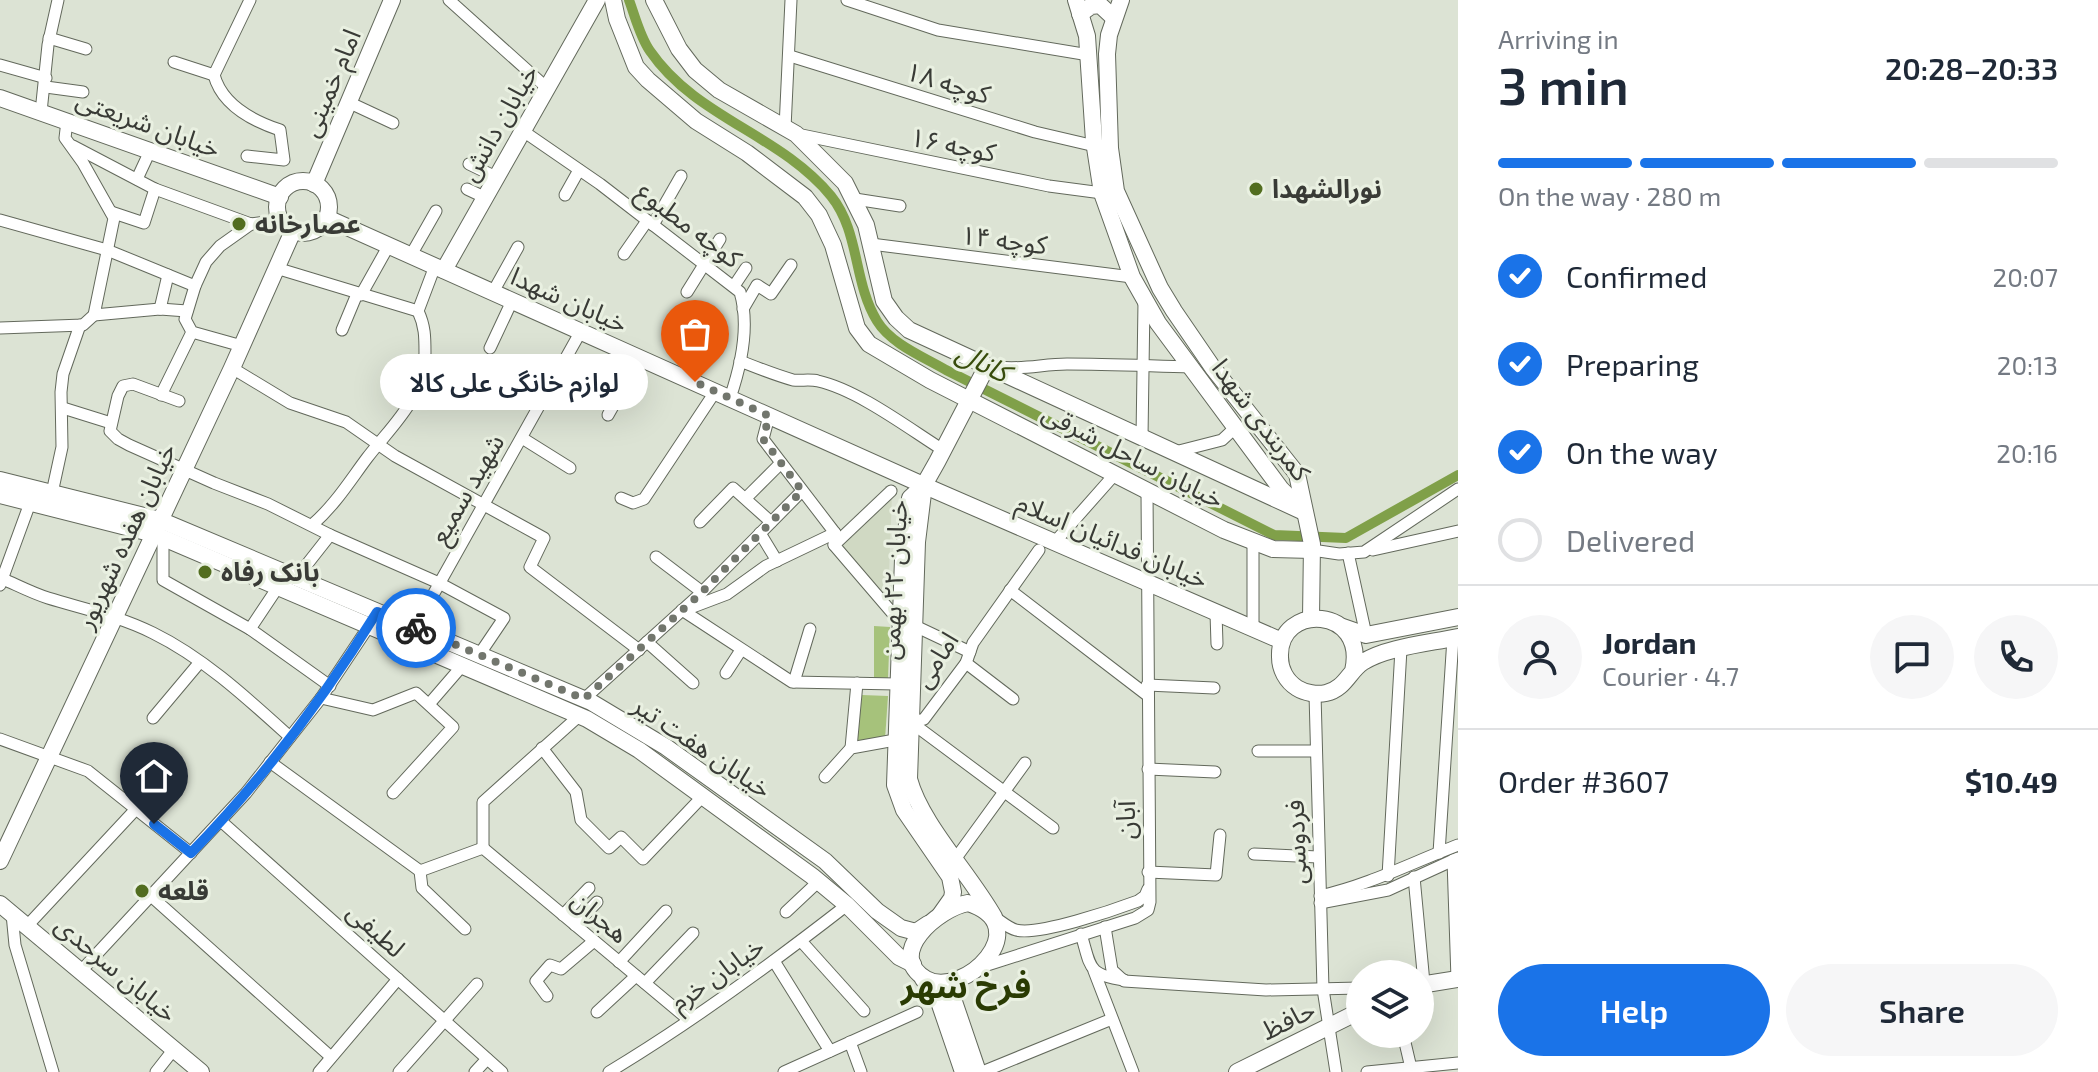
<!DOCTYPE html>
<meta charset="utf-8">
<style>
body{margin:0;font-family:"Exo 2","Noto Sans Arabic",sans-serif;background:#f6f6f7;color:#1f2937;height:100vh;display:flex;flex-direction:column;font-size:30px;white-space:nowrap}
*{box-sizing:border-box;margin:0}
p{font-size:26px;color:#747a83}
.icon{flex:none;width:44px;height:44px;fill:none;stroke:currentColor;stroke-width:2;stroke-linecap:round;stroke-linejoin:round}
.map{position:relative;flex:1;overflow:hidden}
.sheet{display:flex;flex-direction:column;background:#fff;width:640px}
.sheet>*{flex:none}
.buttons{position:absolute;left:1346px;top:960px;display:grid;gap:16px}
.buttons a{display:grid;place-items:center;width:88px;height:88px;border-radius:50%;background:#fff;box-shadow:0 8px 32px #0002;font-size:40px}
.pin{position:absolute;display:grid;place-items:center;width:68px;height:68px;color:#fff;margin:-82px -34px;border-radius:50% 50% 50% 0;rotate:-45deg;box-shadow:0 0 8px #0007}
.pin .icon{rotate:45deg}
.courier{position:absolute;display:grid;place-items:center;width:80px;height:80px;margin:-40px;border:6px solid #1a73e8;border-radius:50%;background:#fff;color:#222;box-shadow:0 2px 10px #0007}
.bubble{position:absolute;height:56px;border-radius:28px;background:#fff;box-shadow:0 8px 32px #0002;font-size:26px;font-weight:600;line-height:56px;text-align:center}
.head em{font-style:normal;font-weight:600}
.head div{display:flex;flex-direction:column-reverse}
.head{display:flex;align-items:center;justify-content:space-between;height:136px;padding:0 40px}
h1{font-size:52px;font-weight:600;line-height:60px}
.bar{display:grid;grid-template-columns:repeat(4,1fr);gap:12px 8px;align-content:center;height:96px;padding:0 40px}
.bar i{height:10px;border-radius:6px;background:#e0e1e3}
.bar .current{background:#1a73e8}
.bar p{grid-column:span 4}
.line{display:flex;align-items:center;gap:20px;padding:0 40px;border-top:2px solid #e0e1e3}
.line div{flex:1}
.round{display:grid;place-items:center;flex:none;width:84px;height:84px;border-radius:42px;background:#f6f6f7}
ol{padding:0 40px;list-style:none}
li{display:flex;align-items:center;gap:24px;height:88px}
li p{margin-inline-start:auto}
li .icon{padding:8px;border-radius:50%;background:#1a73e8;color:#fff;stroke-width:4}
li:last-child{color:#747a83}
li i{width:44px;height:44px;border:4px solid #e0e1e3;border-radius:50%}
.cta{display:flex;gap:16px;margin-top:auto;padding:16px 40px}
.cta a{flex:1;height:92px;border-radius:48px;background:#1a73e8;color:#fff;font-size:32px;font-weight:600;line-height:92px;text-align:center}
.cta a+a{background:#f6f6f7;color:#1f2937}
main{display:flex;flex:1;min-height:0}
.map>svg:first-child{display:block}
</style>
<main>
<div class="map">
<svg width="1458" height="1072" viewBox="0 0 1458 1072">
<rect width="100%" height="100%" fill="#dce3d4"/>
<path fill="#d0d9c3" d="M892 494 888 601 838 546Z"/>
<g fill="#a6c27b">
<path d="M874 626 890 627 888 678H874Z"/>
<path d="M862 695 888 696 885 739 856 742Z"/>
</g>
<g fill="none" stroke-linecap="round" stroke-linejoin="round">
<path stroke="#80a049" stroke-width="10" d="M629 0C635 16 640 37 650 51 696 118 780 134 831 196 860 232 853 282 877 321 891 344 924 357 946 370L1274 535 1346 538 1458 475"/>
<g stroke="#63695c" stroke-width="13">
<g id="street">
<path d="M449 0 547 88"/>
<path d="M847 0 938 30 1089 55"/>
<path d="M49 38 86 49"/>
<path d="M790 56 1035 132 1095 146"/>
<path d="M174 62 214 75"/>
<path d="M0 65 46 78"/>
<path d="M46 87 83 92"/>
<path d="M348 102 393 123"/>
<path d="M41 112 48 45 58 0"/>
<path d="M67 121 65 138 83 163 114 218 94 315 160 309 187 311"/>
<path d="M785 128 791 0"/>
<path d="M523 131 600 184 740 292C750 326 741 366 730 398"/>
<path d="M797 134 1049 186 1102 193"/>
<path d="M73 146 155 189 251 224 281 220"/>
<path d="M247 156 284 160 280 130C253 121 222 105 214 75L250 0"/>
<path d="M469 164 496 177"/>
<path d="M137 179 150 151"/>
<path d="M467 189 484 197"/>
<path d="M565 195 579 170"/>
<path d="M855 199 900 206"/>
<path d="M111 212 144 223 155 189"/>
<path d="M0 220 107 250 195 286 206 262 220 246 251 224"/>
<path d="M653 225 681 176"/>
<path d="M871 244 1132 277"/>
<path d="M624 254 647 221"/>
<path d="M411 255 436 211"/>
<path d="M276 268 418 311"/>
<path d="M195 286 185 319 192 332 242 346"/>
<path d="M734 286 746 268"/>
<path d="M493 292 518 247"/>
<path d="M687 292 720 239"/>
<path d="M361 295 389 245"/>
<path d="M160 309 168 275"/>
<path d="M743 309 757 285 771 294 791 265"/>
<path d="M418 311 435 266"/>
<path d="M0 328 83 325 94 315"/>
<path d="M342 330 357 294"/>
<path d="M490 348 512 301"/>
<path d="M740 361C758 368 775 375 793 380 801 381 810 379 818 381 858 390 908 428 943 450"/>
<path d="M999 367C1022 370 1044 364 1067 364 1108 364 1150 366 1191 367"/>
<path d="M232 368 290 403 346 422 395 456 544 538 530 567 639 650"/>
<path d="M161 395 192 332"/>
<path d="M179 401 133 384 123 386 118 396 110 431 118 439 129 445 214 483 268 504 330 535 439 583 504 618 479 655"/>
<path d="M63 408 111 423"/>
<path d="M608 415 640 358"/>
<path d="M769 416 763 439 835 533 834 545 900 622"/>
<path d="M1142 437 1144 302"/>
<path d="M522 438 570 468"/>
<path d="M1175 452 1222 440 1237 426"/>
<path d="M52 493 62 447 61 392 63 374 80 325"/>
<path d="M621 498 633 503 644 499 715 392"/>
<path d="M746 498 781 463"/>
<path d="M700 522 733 488 771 522"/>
<path d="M312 525C335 505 349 482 367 458 393 424 424 399 425 353 425 337 425 326 418 311"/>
<path d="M760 533 777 561"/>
<path d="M163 537V580L250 629 330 686"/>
<path d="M1253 542V629"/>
<path d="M1054 543 1115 474"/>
<path d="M834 545 891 491"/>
<path d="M1039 550 973 643 966 663 924 719 912 723 1053 828"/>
<path d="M1312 550 1339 554 1364 552 1458 489"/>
<path d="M1373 550 1458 531"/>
<path d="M1348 553 1366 635"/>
<path d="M656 557 702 592"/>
<path d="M297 577 330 535"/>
<path d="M3 579C17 585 32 593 48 598 84 609 119 616 153 633 204 658 248 699 290 737"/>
<path d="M0 585 30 503"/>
<path d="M1010 590 1147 695"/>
<path d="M690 608 727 594 766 566 835 533"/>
<path d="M682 610 792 682 897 684"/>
<path d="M1216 613 1217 644"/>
<path d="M915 626 970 652"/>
<path d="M415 627 581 331"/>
<path d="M250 629 278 587"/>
<path d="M647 642 693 683"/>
<path d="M966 663 1013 699"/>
<path d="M726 673 741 650"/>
<path d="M794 682 810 629"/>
<path d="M1147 685 1214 688"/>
<path d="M1315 694 1323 989 1336 1072"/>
<path d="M321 698 373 710 416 693 453 727 393 793"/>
<path d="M584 699 699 595 802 491"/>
<path d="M430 703 462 666"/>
<path d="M153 718 200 662"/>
<path d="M0 739 88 771 191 853"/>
<path d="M542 748 576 792 581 820 609 848 621 837 643 859 703 796"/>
<path d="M851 748 857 683"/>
<path d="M1258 751H1315"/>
<path d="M270 762 420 871 483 848"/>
<path d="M1148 769 1215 772"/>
<path d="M825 777 851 748 895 740"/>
<path d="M222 822 502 1072"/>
<path d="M483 848 689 1020"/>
<path d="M483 848V802L579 716"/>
<path d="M1439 853 1453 638"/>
<path d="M1254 854 1318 857"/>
<path d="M956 858 1025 763"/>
<path d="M1453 860 1457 979"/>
<path d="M420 871 422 888 465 929"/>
<path d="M1148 872 1216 875 1220 835"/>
<path d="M1388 876 1401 649"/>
<path d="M1414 877 1424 983 1420 984"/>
<path d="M151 896 331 1057"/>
<path d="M1320 896C1369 885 1411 863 1458 845"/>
<path d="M1320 903 1388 890 1458 858"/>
<path d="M786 912 819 881"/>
<path d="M12 914 15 945 53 1072"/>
<path d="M563 915 589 888"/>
<path d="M994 917C1001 921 1008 928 1016 930 1038 936 1114 910 1138 901L1145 896 1148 889"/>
<path d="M575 925 597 902"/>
<path d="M27 926 136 809"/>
<path d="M1105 927 1112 970 1124 981 1266 990 1360 988"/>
<path d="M1081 934C1091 967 1087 975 1124 980"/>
<path d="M801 941 864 1011"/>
<path d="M774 961 830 1051"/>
<path d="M619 962 666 911"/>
<path d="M981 967 1135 918 1148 910 1150 902 1147 491"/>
<path d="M81 971 246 793 321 698 369 626"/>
<path d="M1094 971 1133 1072"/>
<path d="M645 983 693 933"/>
<path d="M547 996 536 981 550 965 561 969 594 941"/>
<path d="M597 1012 636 976"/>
<path d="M1403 1034 1411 1068"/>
<path d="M850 1042 861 1072"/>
<path d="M156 1072 174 1049"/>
<path d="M319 1072 398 979"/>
<path d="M399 1072 477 984"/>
<path d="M475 1072 487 1059"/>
<path d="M609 1072C692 1022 770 965 847 905"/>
<path d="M784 1072 917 1012"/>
<path d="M982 1072 1112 1019"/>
<path d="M1367 1072 1458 1063"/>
</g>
</g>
<g stroke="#63695c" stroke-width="18">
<g id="secondary">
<path d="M613 0 617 19 636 67 648 80 696 121 747 153 805 197 819 215 833 245 857 328 869 344 930 380 1224 530 1273 549 1312 550"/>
<path d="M654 0 679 49 695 70 719 90 796 134 845 183 866 225 884 301 896 318 909 330 1304 512"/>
<path d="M1076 0 1087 36 1094 141 1102 193 1132 277 1158 323 1281 489 1297 505"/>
<path d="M1121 0 1109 35 1107 54 1110 148 1116 191 1160 288 1174 311 1213 368 1297 474 1312 544 1311 618"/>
<path d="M1080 14 1091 6 1100 5 1114 18"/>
<path d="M0 98 280 197"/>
<circle cx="303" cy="207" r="26"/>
<path d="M314 184 392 0"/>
<path d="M327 218 932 489 1282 641"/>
<path d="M444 270 597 0"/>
<path d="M0 480 160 520 591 702 666 747 825 861 877 911 901 928 916 932 928 924"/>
<path d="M924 485 917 542 909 779C921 824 970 874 994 917"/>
<path d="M0 495 154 534 587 719 639 750 812 876 847 905 899 957 913 964"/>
<path d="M1343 627 1366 635 1458 617"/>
<path d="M1353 671C1368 606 1278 602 1280 657 1280 669 1286 681 1297 688 1305 693 1317 695 1326 693 1345 689 1349 671 1363 662 1386 647 1431 643 1458 637"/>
<path d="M0 861 232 368 293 231"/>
<path d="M968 903C1039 926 963 1000 926 979 884 954 939 908 968 903Z"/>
<path d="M0 904 201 1072"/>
<path d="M940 915 952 898 953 892 950 877 904 810 895 785 903 559 910 498 924 485 937 462 987 366"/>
<path d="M923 979 937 996 963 1072"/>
<path d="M948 984 978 1072"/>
<path d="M1420 985 1458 979"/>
<path d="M1237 1072 1360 1011"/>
</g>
</g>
<use href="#street" stroke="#fff" stroke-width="11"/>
<use href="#secondary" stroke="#fff" stroke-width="16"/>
</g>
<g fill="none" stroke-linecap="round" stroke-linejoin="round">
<path stroke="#72766d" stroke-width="8" stroke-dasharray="0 14.4" d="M416 628 584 699 699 595 802 491 763 439 769 416 695 382"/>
<path stroke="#1a73e8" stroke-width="10" d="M154 824 191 853C262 780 324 698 377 612L416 628"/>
</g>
<g fill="#526d1f" stroke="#e9f0e1" stroke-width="3">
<circle cx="1256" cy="189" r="8"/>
<circle cx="239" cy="224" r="8"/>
<circle cx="205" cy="572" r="8"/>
<circle cx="142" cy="891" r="8"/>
</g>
<g text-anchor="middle" stroke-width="6" stroke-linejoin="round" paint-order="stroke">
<g font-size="26" fill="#393b36" stroke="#e9f0e1">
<text transform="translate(331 83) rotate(-67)" y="9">امام خمینی</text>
<text transform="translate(948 83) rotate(17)" y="9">کوچه ۱۸</text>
<text transform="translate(499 123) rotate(-60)" y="9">خیابان دانش</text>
<text transform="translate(148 124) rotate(20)" y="9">خیابان شریعتی</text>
<text transform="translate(953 145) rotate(11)" y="9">کوچه ۱۶</text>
<text transform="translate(689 225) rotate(37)" y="9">کوچه مطبوع</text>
<text transform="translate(1004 240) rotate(7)" y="9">کوچه ۱۴</text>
<text transform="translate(569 300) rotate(24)" y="9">خیابان شهدا</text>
<text transform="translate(1261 420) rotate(53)" y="9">کمربندی شهدا</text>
<text transform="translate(1133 456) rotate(27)" y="9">خیابان ساحل شرقی</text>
<text transform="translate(467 489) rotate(-60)" y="9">شهید سمیع</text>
<text transform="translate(126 536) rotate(-65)" y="9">خیابان هفده شهریور</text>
<text transform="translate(1112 541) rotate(23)" y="9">خیابان فدائیان اسلام</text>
<text transform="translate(894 580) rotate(-87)" y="9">خیابان ۲۲ بهمن</text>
<text transform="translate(936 660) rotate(-58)" y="9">امامی</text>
<text transform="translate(702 747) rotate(34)" y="9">خیابان هفت تیر</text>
<text transform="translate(1126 820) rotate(-90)" y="9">آبان</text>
<text transform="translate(1296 842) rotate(-92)" y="9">فردوسی</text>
<text transform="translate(600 917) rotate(40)" y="9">هجران</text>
<text transform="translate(376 930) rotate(42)" y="9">لطیفی</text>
<text transform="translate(116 969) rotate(40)" y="9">خیابان سرحدی</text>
<text transform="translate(717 974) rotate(-35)" y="9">خیابان خرم</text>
<text transform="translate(1288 1020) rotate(-26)" y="9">حافظ</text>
</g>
<g font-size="26" font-weight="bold" fill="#393b36" stroke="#e9f0e1" text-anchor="start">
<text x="1272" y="198">نورالشهدا</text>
<text x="255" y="233">عصارخانه</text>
<text x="221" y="581">بانک رفاه</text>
<text x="158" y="900">قلعه</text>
</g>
<g font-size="28" font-style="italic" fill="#384c0c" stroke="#e9f0e1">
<text transform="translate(983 362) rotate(27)" y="10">کانال</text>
</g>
<g font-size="34" font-weight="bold" fill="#2a3b03" stroke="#e9f0e1">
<text x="966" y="998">فرخ شهر</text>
</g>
</g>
</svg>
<div class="buttons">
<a><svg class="icon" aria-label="layers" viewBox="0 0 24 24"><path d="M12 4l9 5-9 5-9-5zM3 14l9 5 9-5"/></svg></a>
</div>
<div class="pin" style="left:695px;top:382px;background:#ea580c"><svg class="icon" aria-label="bag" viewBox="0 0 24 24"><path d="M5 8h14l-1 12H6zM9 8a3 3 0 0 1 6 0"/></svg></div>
<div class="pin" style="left:154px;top:824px;background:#1f2937"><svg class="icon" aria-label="home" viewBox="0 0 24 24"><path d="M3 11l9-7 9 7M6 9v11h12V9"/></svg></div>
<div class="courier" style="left:416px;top:628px"><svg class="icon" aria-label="bike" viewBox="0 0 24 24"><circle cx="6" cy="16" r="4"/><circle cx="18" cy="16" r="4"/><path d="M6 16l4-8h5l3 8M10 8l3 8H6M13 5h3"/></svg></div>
<div class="bubble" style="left:380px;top:354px;width:268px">لوازم خانگی علی کالا</div>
</div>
<section class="sheet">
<div class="head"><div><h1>3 min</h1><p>Arriving in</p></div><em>20:28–20:33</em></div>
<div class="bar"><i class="current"></i><i class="current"></i><i class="current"></i><i></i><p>On the way · 280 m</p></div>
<ol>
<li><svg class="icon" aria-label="check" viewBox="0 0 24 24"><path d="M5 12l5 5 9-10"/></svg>Confirmed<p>20:07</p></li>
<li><svg class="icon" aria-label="check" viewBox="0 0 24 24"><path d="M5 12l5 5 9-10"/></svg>Preparing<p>20:13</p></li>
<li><svg class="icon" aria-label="check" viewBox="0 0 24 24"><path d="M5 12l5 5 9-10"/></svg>On the way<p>20:16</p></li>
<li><i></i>Delivered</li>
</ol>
<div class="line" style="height:144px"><a class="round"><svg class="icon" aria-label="person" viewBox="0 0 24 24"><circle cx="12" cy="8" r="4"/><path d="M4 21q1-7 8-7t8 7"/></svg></a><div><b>Jordan</b><p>Courier · 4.7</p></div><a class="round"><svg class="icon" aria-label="chat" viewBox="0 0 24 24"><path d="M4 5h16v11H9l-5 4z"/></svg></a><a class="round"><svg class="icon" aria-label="phone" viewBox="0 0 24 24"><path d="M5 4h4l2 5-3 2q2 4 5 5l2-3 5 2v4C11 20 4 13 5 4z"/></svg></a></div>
<div class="line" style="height:104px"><div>Order #3607</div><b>$10.49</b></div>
<div class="cta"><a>Help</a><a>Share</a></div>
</section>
</main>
